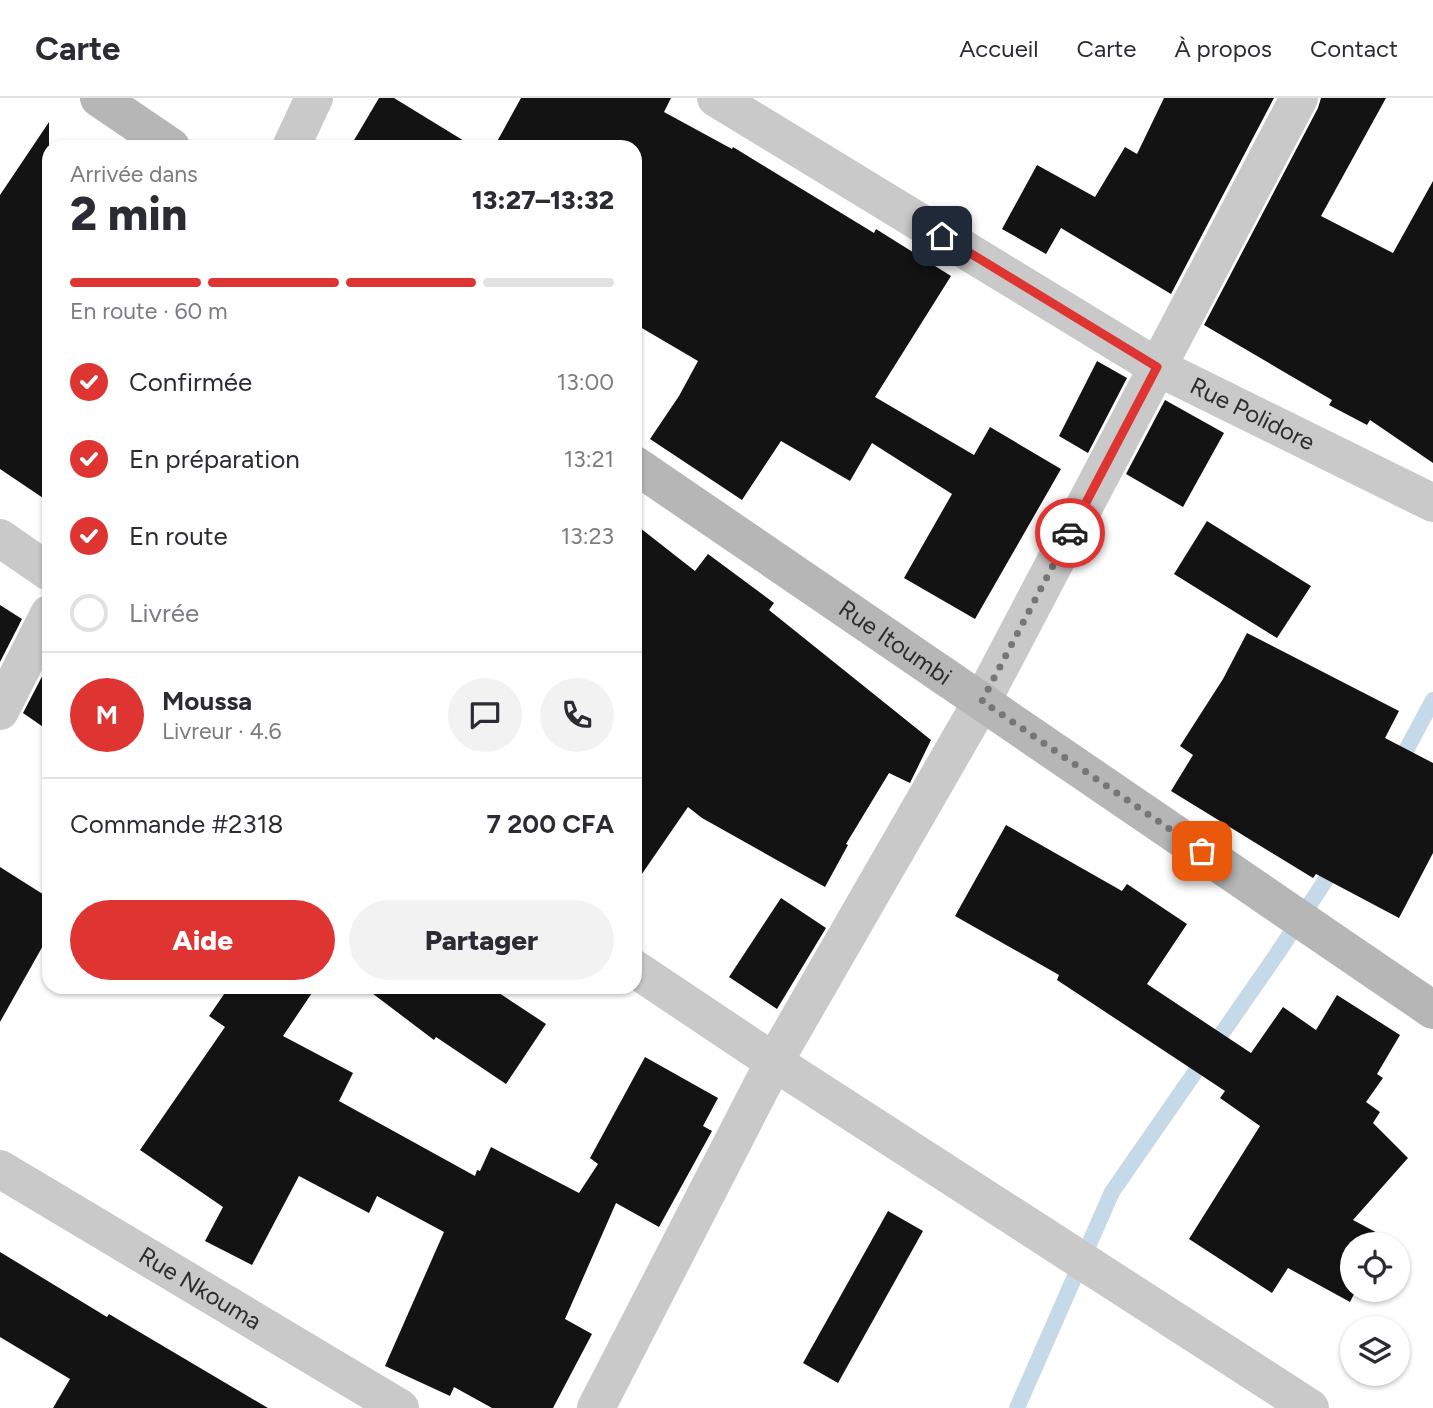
<!DOCTYPE html>
<html lang="fr">
<meta charset="utf-8">
<style>
body{margin:0;font-family:Figtree,sans-serif;background:#f2f2f3;color:#2b2b33;height:100vh;display:flex;flex-direction:column;font-size:26px;white-space:nowrap}
*{box-sizing:border-box;margin:0}
p{font-size:23px;color:#7c7c81}
.icon{flex:none;width:38px;height:38px;fill:none;stroke:currentColor;stroke-width:2;stroke-linecap:round;stroke-linejoin:round}
.map{position:relative;flex:1;overflow:hidden}
.details{position:absolute;left:42px;top:42px;width:600px;height:854px;display:flex;flex-direction:column;background:#fff;border-radius:21px;box-shadow:0 2px 5px #0004}
.details>*{flex:none}
.controls{position:absolute;left:1340px;top:1134px;display:grid;gap:14px}
.controls a{display:grid;place-items:center;width:70px;height:70px;border-radius:50%;background:#fff;box-shadow:0 2px 5px #0004;font-size:35px}
.pin{position:absolute;display:grid;place-items:center;width:60px;height:60px;color:#fff;margin:-30px;border-radius:14px;box-shadow:0 4px 10px #0006}
.courier{position:absolute;display:grid;place-items:center;width:70px;height:70px;margin:-35px;border:5px solid #de3533;border-radius:50%;background:#fff;color:#222;box-shadow:0 2px 9px #0007}
.headline em{font-style:normal;font-weight:800}
.headline div{display:flex;flex-direction:column-reverse}
.headline{display:flex;align-items:center;justify-content:space-between;height:119px;padding:0 28px}
h1{font-size:46px;font-weight:800;line-height:52px}
.bar{display:grid;grid-template-columns:repeat(4,1fr);gap:10px 7px;align-content:center;height:84px;padding:0 28px}
.bar i{height:9px;border-radius:5px;background:#e1e1e2}
.bar .on{background:#de3533}
.bar p{grid-column:span 4}
.line{display:flex;align-items:center;gap:18px;padding:0 28px;border-top:2px solid #e1e1e2}
.line div{flex:1}
.round{display:grid;place-items:center;flex:none;width:74px;height:74px;border-radius:37px;background:#f2f2f3}
ol{padding:0 28px;list-style:none}
li{display:flex;align-items:center;gap:21px;height:77px}
li p{margin-inline-start:auto}
li .icon{padding:7px;border-radius:50%;background:#de3533;color:#fff;stroke-width:4}
li:last-child{color:#7c7c81}
li i{width:38px;height:38px;border:4px solid #e1e1e2;border-radius:50%}
.primary-button{display:flex;gap:14px;margin-top:auto;padding:14px 28px}
.primary-button a{flex:1;height:80px;border-radius:42px;background:#de3533;color:#fff;font-size:28px;font-weight:800;line-height:80px;text-align:center}
.primary-button a+a{background:#f2f2f3;color:#2b2b33}
header{display:flex;align-items:center;gap:42px;box-sizing:border-box;height:98px;padding:0 35px;background:#fff;border-bottom:2px solid #e1e1e2}
header strong{font-size:33px}
nav{display:flex;gap:38px;margin-inline-start:auto;font-size:24px}
.map>svg:first-child{display:block}
</style>
<header>
<strong>Carte</strong>
<nav><a>Accueil</a><a>Carte</a><a>À propos</a><a>Contact</a></nav>
</header>
<div class="map">
<svg width="1433" height="1310" viewBox="0 0 1433 1310">
<rect width="100%" height="100%" fill="#fff"/>
<g fill="none" stroke-linecap="round" stroke-linejoin="round">
<g stroke="#c6d9e9" stroke-width="16">
<path d="M1397 669 1433 602"/>
<path d="M1017 1310 1112 1094 1277 856 1337 765"/>
</g>
</g>
<g fill="#131313">
<path d="M379 0H394L474 49H350Z"/>
<path d="M521 0H671L664 14 732 51 733 49 874 135 876 131 951 178 875 299 974 357 990 329 1061 371 975 521 904 480 952 396 872 345 850 383 781 343 742 402 650 341 679 298 698 263 635 226V49H494Z"/>
<path d="M1164 0H1274L1171 196 1061 130 1046 156 1002 131 1037 67 1095 99 1125 49 1137 56Z"/>
<path d="M1321 0H1386L1321 118 1393 155 1433 83V365L1370 322 1367 327 1329 307 1332 302 1204 227 1318 10Z"/>
<path d="M49 24V404L0 371V97Z"/>
<path d="M1097 263 1127 280 1088 355 1059 338Z"/>
<path d="M1165 302 1224 335 1183 409 1126 376Z"/>
<path d="M1207 423 1311 488 1277 540 1174 476Z"/>
<path d="M635 426 695 473 708 456 774 505 769 512 931 642 910 685 889 675 846 746 848 747 825 789 702 720 688 709 635 786Z"/>
<path d="M0 507 22 521 0 564Z"/>
<path d="M1247 535 1399 613 1385 640 1433 665V755L1399 820 1316 776 1313 780 1171 693 1193 657 1180 648 1223 581Z"/>
<path d="M49 565V633L23 615Z"/>
<path d="M1006 727 1122 793 1127 786 1187 826 1147 886 1251 955 1283 909 1316 932 1337 897 1400 937 1377 976 1383 980 1366 1004 1380 1014 1373 1025 1408 1060 1353 1122 1385 1139 1381 1146H1353V1192H1356L1350 1204 1288 1170 1272 1195 1189 1141 1260 1028 1220 1000 1225 993 1057 882 1059 877 955 818Z"/>
<path d="M0 769 49 800V837L0 924Z"/>
<path d="M781 800 826 830 777 911 729 879Z"/>
<path d="M229 889H316L283 938 353 975 339 1003 475 1078 477 1072 480 1073 491 1049 579 1095 598 1066 590 1060 645 959 718 1000 703 1028 712 1033 659 1129 616 1105 565 1221 592 1236 553 1310H492L454 1289 450 1298 385 1268 444 1134 377 1098 369 1115 299 1078 252 1167 205 1143 223 1109 140 1052 225 929 209 918Z"/>
<path d="M364 889H490L546 926 506 986 436 939 434 942Z"/>
<path d="M888 1113 923 1133 838 1285 803 1265Z"/>
<path d="M0 1154 107 1219 109 1216 268 1310H53L70 1281 0 1239Z"/>
</g>
<g fill="none" stroke-linecap="round" stroke-linejoin="round">
<g stroke="#c9c9c9" stroke-width="38">
<path id="s1" d="M716 0 1157 269 1433 405"/>
<path d="M291 49 314 0"/>
<path d="M0 440 49 474"/>
<path d="M0 613 49 516"/>
<path d="M635 871 774 964 1310 1310"/>
<path id="s2" d="M0 1071 400 1310"/>
<path d="M596 1310 774 964 982 603 1299 0"/>
</g>
<g stroke="#b6b6b6" stroke-width="38">
<path d="M99 0 171 49"/>
<path id="s3" d="M635 367 1433 912"/>
</g>
</g>
<g fill="none" stroke-linecap="round" stroke-linejoin="round">
<path stroke="#767676" stroke-width="7" stroke-dasharray="0 12.6" d="M1070 435 982 603 1202 753"/>
<path stroke="#de3533" stroke-width="9" d="M942 138 1157 269 1070 435"/>
</g>
<g text-anchor="middle" stroke-width="7" stroke-linejoin="round" paint-order="stroke">
<g font-size="24" fill="#2c2c2c" stroke="#fff">
<text dy="8" stroke="none"><textPath href="#s1" startOffset="623">Rue Polidore</textPath></text>
<text dy="8" stroke="none"><textPath href="#s3" startOffset="315">Rue Itoumbi</textPath></text>
<text dy="8" stroke="none"><textPath href="#s2" startOffset="233">Rue Nkouma</textPath></text>
</g>
</g>
</svg>
<div class="controls">
<a><svg class="icon" aria-label="locate" viewBox="0 0 24 24"><circle cx="12" cy="12" r="6"/><path d="M12 2v4M12 18v4M2 12h4M18 12h4"/></svg></a>
<a><svg class="icon" aria-label="layers" viewBox="0 0 24 24"><path d="M12 4l9 5-9 5-9-5zM3 14l9 5 9-5"/></svg></a>
</div>
<div class="pin" style="left:1202px;top:753px;background:#ea580c"><svg class="icon" aria-label="bag" viewBox="0 0 24 24"><path d="M5 8h14l-1 12H6zM9 8a3 3 0 0 1 6 0"/></svg></div>
<div class="pin" style="left:942px;top:138px;background:#1f2937"><svg class="icon" aria-label="home" viewBox="0 0 24 24"><path d="M3 11l9-7 9 7M6 9v11h12V9"/></svg></div>
<div class="courier" style="left:1070px;top:435px"><svg class="icon" aria-label="car" viewBox="0 0 24 24"><path d="M5 17H2v-5l4-1 3-4h7l3 4 3 1v5h-3M9 17h6M6 11h13"/><circle cx="7" cy="17" r="2"/><circle cx="17" cy="17" r="2"/></svg></div>
<section class="details">
<div class="headline"><div><h1>2 min</h1><p>Arrivée dans</p></div><em>13:27–13:32</em></div>
<div class="bar"><i class="on"></i><i class="on"></i><i class="on"></i><i></i><p>En route · 60 m</p></div>
<ol>
<li><svg class="icon" aria-label="check" viewBox="0 0 24 24"><path d="M5 12l5 5 9-10"/></svg>Confirmée<p>13:00</p></li>
<li><svg class="icon" aria-label="check" viewBox="0 0 24 24"><path d="M5 12l5 5 9-10"/></svg>En préparation<p>13:21</p></li>
<li><svg class="icon" aria-label="check" viewBox="0 0 24 24"><path d="M5 12l5 5 9-10"/></svg>En route<p>13:23</p></li>
<li><i></i>Livrée</li>
</ol>
<div class="line" style="height:126px"><b class="round" style="background:#de3533;color:#fff">M</b><div><b>Moussa</b><p>Livreur · 4.6</p></div><a class="round"><svg class="icon" aria-label="chat" viewBox="0 0 24 24"><path d="M4 5h16v11H9l-5 4z"/></svg></a><a class="round"><svg class="icon" aria-label="phone" viewBox="0 0 24 24"><path d="M5 4h4l2 5-3 2q2 4 5 5l2-3 5 2v4C11 20 4 13 5 4z"/></svg></a></div>
<div class="line" style="height:91px"><div>Commande #2318</div><b>7 200 CFA</b></div>
<div class="primary-button"><a>Aide</a><a>Partager</a></div>
</section>
</div>
